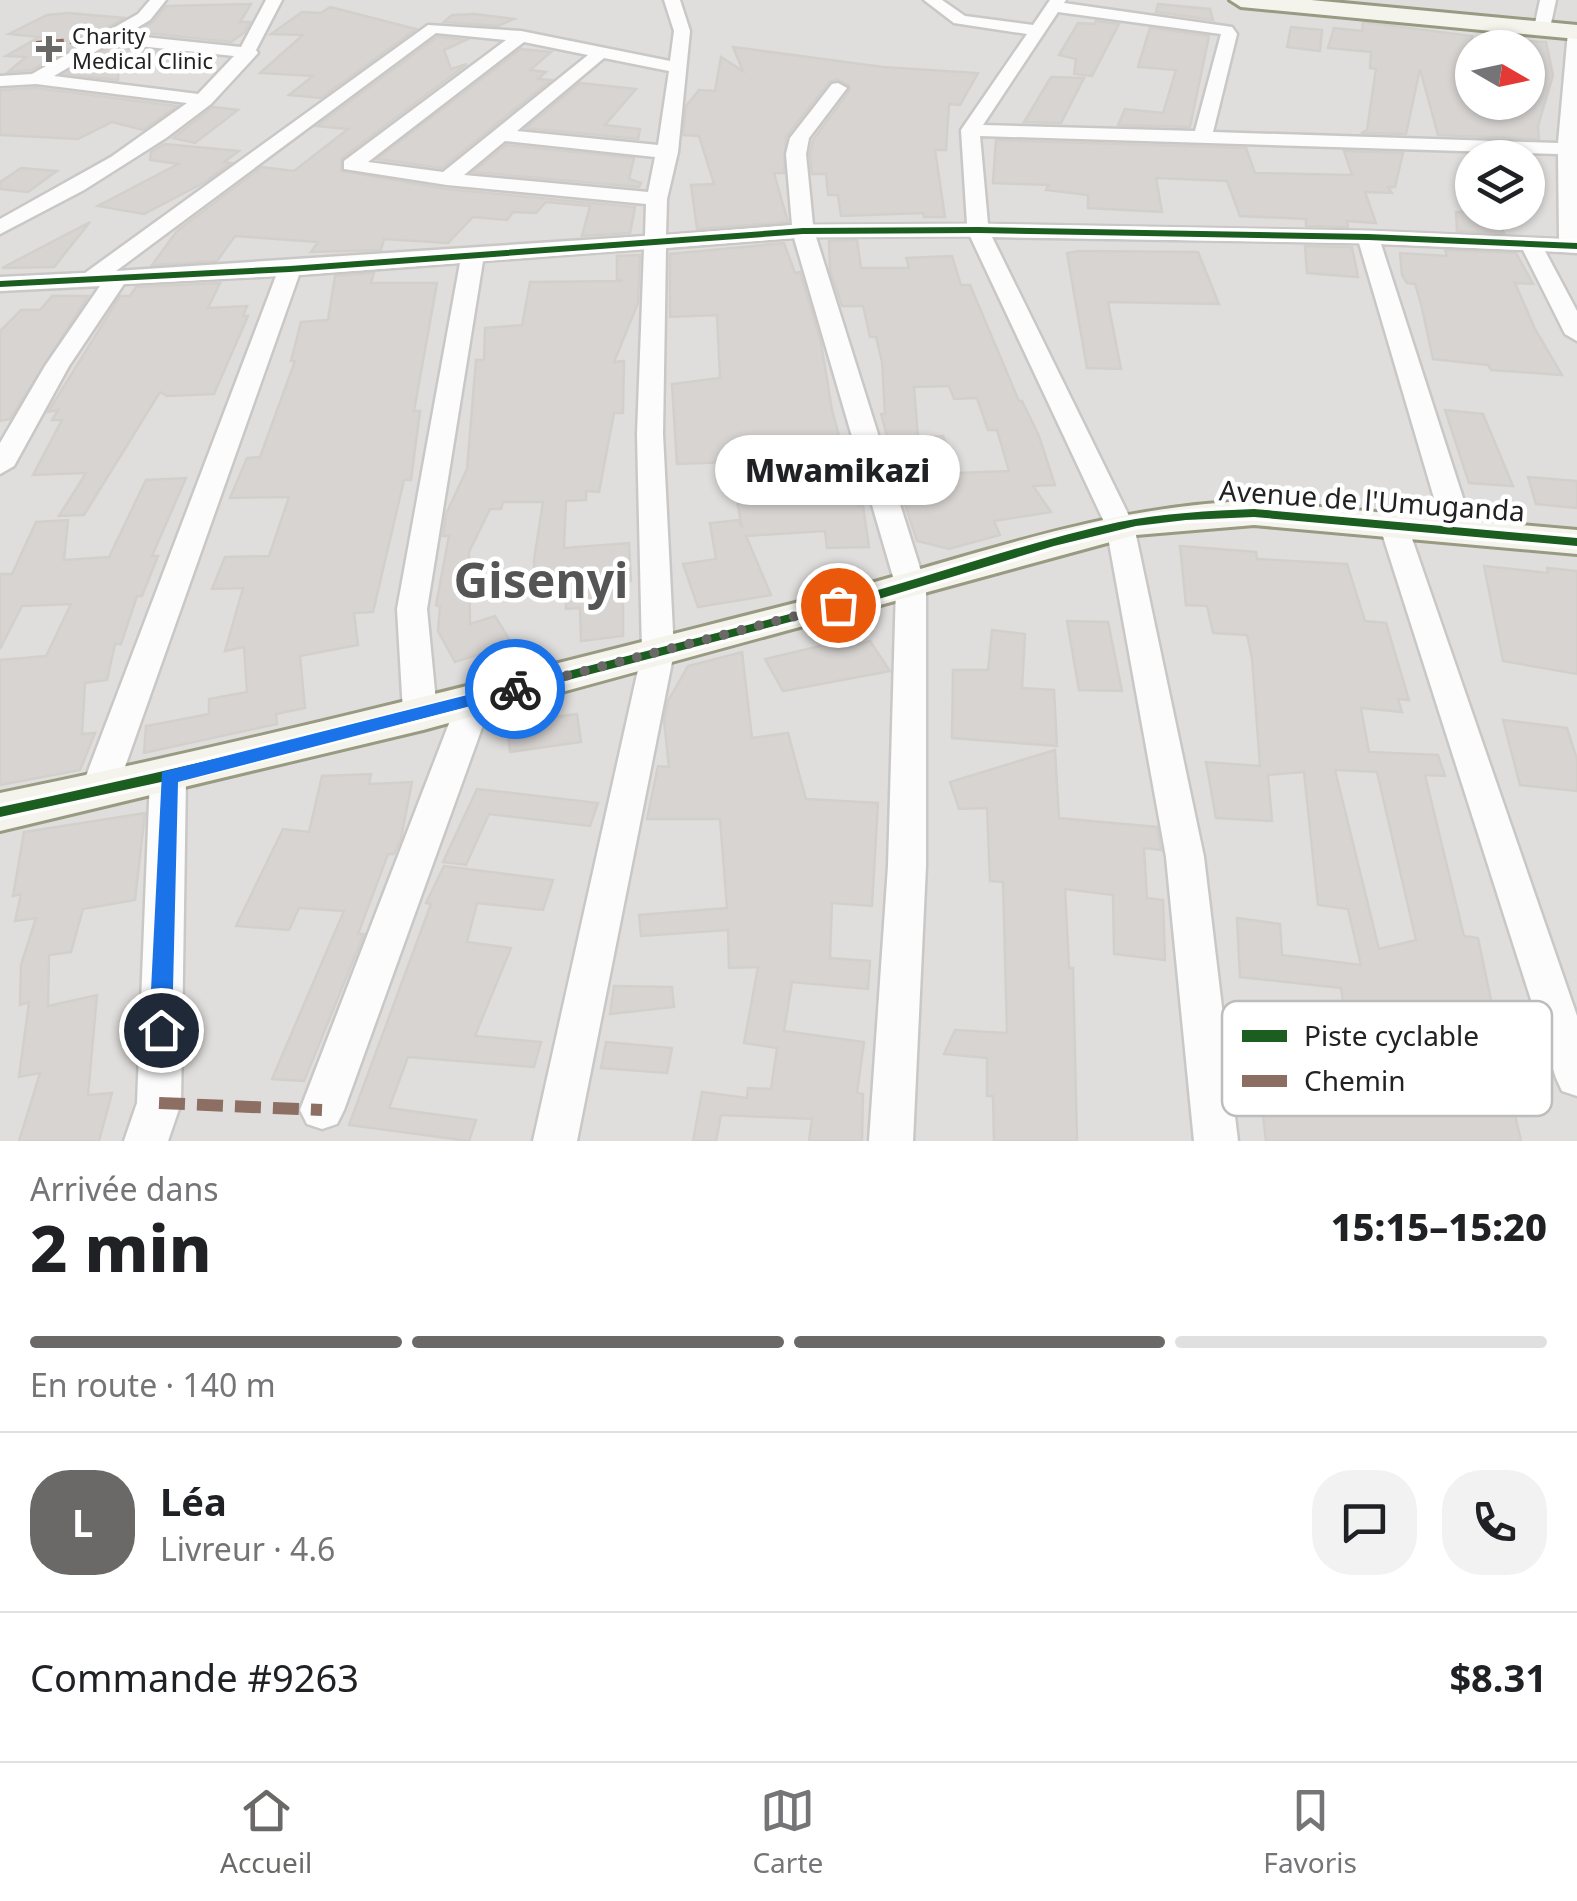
<!DOCTYPE html>
<html lang="fr">
<meta charset="utf-8">
<style>
body{margin:0;font-family:"Noto Sans",sans-serif;background:#f2f2f2;color:#202124;height:100vh;display:flex;flex-direction:column;font-size:38px;white-space:nowrap}
*{box-sizing:border-box;margin:0}
p{font-size:32px;color:#757577}
.icon{flex:none;width:55px;height:55px;fill:none;stroke:currentColor;stroke-width:2;stroke-linecap:round;stroke-linejoin:round}
.map{position:relative;height:1141px;overflow:hidden}
.panel{display:flex;flex-direction:column;background:#fff;flex:1}
.panel>*{flex:none}
.needle{width:65px;rotate:99deg}
.fabs{position:absolute;left:1455px;top:30px;display:grid;gap:20px}
.fabs a{display:grid;place-items:center;width:90px;height:90px;border-radius:50%;background:#fff;box-shadow:0 2px 8px #0004;font-size:50px}
.pin{position:absolute;display:grid;place-items:center;width:85px;height:85px;color:#fff;margin:-42px;border:5px solid #fff;border-radius:50%;box-shadow:0 2px 10px #0007}
.courier{position:absolute;display:grid;place-items:center;width:100px;height:100px;margin:-50px;border:8px solid #1a73e8;border-radius:50%;background:#fff;color:#222;box-shadow:0 2px 12px #0007}
.bubble{position:absolute;height:70px;border-radius:35px;background:#fff;box-shadow:0 2px 8px #0004;font-size:32px;font-weight:800;line-height:70px;text-align:center}
.headline em{font-style:normal;font-weight:800}
.headline div{display:flex;flex-direction:column-reverse}
.headline{display:flex;align-items:center;justify-content:space-between;height:170px;padding:0 30px}
h1{font-size:65px;font-weight:800;line-height:75px}
.bar{display:grid;grid-template-columns:repeat(4,1fr);gap:15px 10px;align-content:center;height:120px;padding:0 30px}
.bar i{height:12px;border-radius:8px;background:#e0e0e0}
.bar .on{background:#6a6968}
.bar p{grid-column:span 4}
.line{display:flex;align-items:center;gap:25px;padding:0 30px;border-top:2px solid #e0e0e0}
.line div{flex:1}
.round{display:grid;place-items:center;flex:none;width:105px;height:105px;border-radius:40px;background:#f2f2f2}
.menu{display:flex;justify-content:space-around;align-items:center;height:140px;border-top:2px solid #e0e0e0;background:#fff;font-size:28px;color:#757577}
.menu a{display:grid;justify-items:center;gap:5px}
.menu .on{color:#6a6968}
.map>svg:first-child{display:block}
</style>
<div class="map">
<svg width="1577" height="1141" viewBox="0 0 1577 1141">
<rect width="100%" height="100%" fill="#f0eeeb"/>
<path fill="#dfdedc" fill-rule="evenodd" d="M0 0H1577V1141H0ZM1472 48H1528V102H1472ZM1472 158H1528V212H1472Z"/>
<g fill="#d7d4d2" stroke="#d3d0cc" stroke-width="2.5" fill-rule="evenodd">
<path d="M251 4 240 22H250L244 33 231 42 137 32 153 22 166 6Z"/>
<path d="M1158 4 1210 9 1213 20 1156 12Z"/>
<path d="M330 7 416 29 321 98 289 95 313 76 260 73 303 35 271 34 302 12 321 13Z"/>
<path d="M68 13 124 18 31 70 8 72 26 57 6 56 39 37 9 34 47 15Z"/>
<path d="M475 14 514 19 498 26 444 22 452 15Z"/>
<path d="M1096 21 1119 24 1092 76 1074 74 1076 59 1059 55 1078 23 1094 24Z"/>
<path d="M1363 22 1472 36V102H1528V41L1546 42 1553 75 1538 126 1539 139 1438 135 1420 69 1406 134 1361 133 1367 130 1376 69 1370 68 1371 52 1328 48 1334 28 1362 31Z"/>
<path d="M1291 27 1322 30 1320 51 1287 47Z"/>
<path d="M1150 28 1209 36 1190 127 1118 125 1125 109 1163 113 1176 70 1138 67Z"/>
<path d="M437 37 466 40 444 50 451 69 467 64 342 158 341 171 446 189 635 207 630 233 582 236 590 206 546 202 536 213 513 212 507 220 473 217 448 243 384 239 381 250 311 252 318 242 235 236 217 261 152 265 177 231 262 167 294 171 348 129 317 126Z"/>
<path d="M111 47 215 58 205 68 119 62 118 80 65 74Z"/>
<path d="M733 47 883 67 978 73 960 105 949 104 946 150H935L945 217H924L923 213 841 216 838 195H828L826 174H812L810 154 813 140 850 90 849 85 837 79 829 82 786 137 784 173H774L788 222 697 229 691 185 714 184 699 136 683 135 686 106 699 90 715 91 721 57 743 71Z"/>
<path d="M521 49 551 52 530 70 546 72 538 79 551 80 442 168 377 159Z"/>
<path d="M1051 77 1084 78 1061 123 1024 122Z"/>
<path d="M580 83 636 89 605 125 640 129 638 139 526 128Z"/>
<path d="M36 88 177 106 143 130 112 122 78 139 0 135V90Z"/>
<path d="M213 107 238 110 195 143 173 138Z"/>
<path d="M996 140 1246 148 1255 173 1352 175 1344 151 1403 153 1395 187H1388L1392 193 1365 192 1376 223 1347 221 1348 227 1306 226V219L1240 216 1227 181 1156 178 1162 212 1088 208V195L1046 190 1048 185 993 183Z"/>
<path d="M164 144 239 151 224 162 231 163 205 182 144 214 98 206 178 164 150 160 151 152Z"/>
<path d="M506 145 634 158 629 179 641 183 639 187 473 172Z"/>
<path d="M21 168 57 171 28 192 0 189V182Z"/>
<path d="M1456 212H1493L1504 233 1457 231Z"/>
<path d="M90 222 54 267 2 268Z"/>
<path d="M857 240 861 268H909L906 258 952 256 961 285H970L1019 401H1022L1039 436 1055 485 1033 486 1051 512 994 521 1000 535 949 549 917 541 884 440H888L881 414H885L882 362 876 337H870L863 306H842L830 270 829 241ZM949 386 954 399 977 398 988 430H997L1009 471 958 473 943 436 918 438 914 387Z"/>
<path d="M784 243 795 273 800 272 821 343 832 410 858 506H863L869 547 827 548 825 531 746 536 771 595 698 607 683 564 716 559 710 523 739 520 742 528 730 462 677 464 672 384 720 378 717 315 670 317V254Z"/>
<path d="M1305 246 1352 247 1358 277 1307 273Z"/>
<path d="M1445 250 1516 253 1533 284 1515 283 1535 329 1562 375 1491 370 1488 365 1433 359 1421 304 1415 284 1407 283 1402 275 1400 253 1447 256Z"/>
<path d="M1079 251 1198 252 1219 304 1108 302 1121 369 1087 368 1067 253Z"/>
<path d="M640 255 638 303 614 362 624 361 623 413H614L599 492 586 491V500L566 501 564 548 629 543 631 581 623 582V636L581 641 580 608 566 609V585L535 588 534 560 543 502H503L501 509H490L469 552 470 624 495 616 512 644 455 662 438 631 440 607 436 605 449 536H443L446 514 467 469 476 360H484L485 328 522 325 530 282 623 281 617 280V256Z"/>
<path d="M374 273 371 283H437L414 411H420L411 480H404L373 612 354 613 358 645 300 656 305 708 276 714 277 724 144 753 146 726 209 714V699L247 692 244 647 225 651 243 588 212 589 225 557 269 556 289 497 230 498 247 458 260 457 295 361H291L301 322 328 320 335 276Z"/>
<path d="M220 283 208 308 247 306 243 316H248L214 394 167 396 160 392 84 515 59 516 86 473 33 475 62 420H52L58 410 48 412 120 296H130L136 287Z"/>
<path d="M52 296H88L10 419 0 421V331L21 310H40Z"/>
<path d="M1445 410 1483 414 1513 486 1469 483Z"/>
<path d="M1528 477 1577 481V508L1536 504Z"/>
<path d="M186 478 152 556H158L142 596H137L121 644H115L107 680 85 683 82 734 95 733 80 770 0 785V660L46 656 71 604 22 606 0 649V574H12L36 522 68 520 64 560 109 557 146 480Z"/>
<path d="M1180 546 1256 552 1257 559 1347 564 1365 621 1386 623 1409 700 1398 699 1402 712 1361 708 1369 752 1438 755 1445 776 1425 775 1464 936 1478 938 1494 1014 1508 1016 1516 1047 1506 1046 1523 1116 1515 1115 1521 1141H1266L1258 1072 1331 1080 1335 1103 1400 1111 1389 1069 1360 1064 1356 1036 1348 1035 1341 988 1240 977 1237 918 1280 924 1282 955 1361 965 1348 909 1318 905 1304 772 1268 775 1272 821 1216 818 1206 762 1260 766 1252 658 1247 635 1213 633 1207 606 1186 605ZM1335 770 1377 772 1416 940 1379 949ZM1402 1024 1459 1029 1468 1069 1414 1067Z"/>
<path d="M1484 566 1548 573 1547 568 1577 571V674L1503 661Z"/>
<path d="M1067 621 1108 622 1122 691 1079 690Z"/>
<path d="M992 630 1025 634 1022 688 1054 690 1057 746 952 738 953 670H988Z"/>
<path d="M870 641 890 671 783 691 765 659 833 643 837 650Z"/>
<path d="M742 652 752 738 788 733 806 799 878 803 872 906 832 903 830 958 870 961 868 989 792 982 784 1031 864 1042 857 1093 863 1094 862 1141H809L812 1119 721 1115 716 1141H693L702 1092 747 1098 748 1088 771 1089 777 1048 744 1043 758 967 729 968 728 930 641 936 639 915 727 908 720 819H647L658 766 669 767 664 720 668 701 688 666Z"/>
<path d="M577 714 581 742 510 752 507 724Z"/>
<path d="M1503 720 1567 728 1577 759V791L1520 785Z"/>
<path d="M1055 750 1059 818 1157 827 1161 850 1144 848 1147 898 1163 900 1165 960 1114 954 1113 895 1065 889 1069 968H1073L1077 1141H994L993 1096H987V1058L944 1054 955 1030 1007 1033 1003 882 990 881 987 808 959 809 950 782Z"/>
<path d="M371 774 369 784 412 782 401 838 394 854H388L358 934H364L304 1081 272 1079 344 911 299 908 289 930 236 926 283 829 309 832 322 776Z"/>
<path d="M477 789 598 803 590 826 489 814 466 865 443 862Z"/>
<path d="M145 813 135 900 83 909 71 952 49 955 48 1006 97 995 88 1095 112 1093 99 1141H19L40 1073 19 1077 29 1002 20 1005 21 965 36 918 15 921 21 894 13 896 24 832Z"/>
<path d="M444 866 553 880 543 910 477 903 467 942 511 948 475 1036 541 1042 534 1067 408 1057 389 1108 476 1120 469 1141 349 1125 431 904 426 903Z"/>
<path d="M614 986 672 987 674 1007 610 1014Z"/>
<path d="M606 1042 672 1048 667 1073 601 1068Z"/>
</g>
<g fill="none" stroke-linecap="round" stroke-linejoin="round">
<g stroke="#c9c8c7" stroke-width="5">
<g id="street">
<path d="M150 0H166L150 20 125 35 241 47 266 0H282L256 50 258 53 211 104 166 138 84 190 0 234V219L111 157 187 103 36 84 0 86V76L32 74 138 14ZM110 43 234 56 198 94 54 76Z"/>
<path d="M664 0H680L690 31 678 152 667 199 666 235 792 225 786 154 790 138 832 84 838 83 847 88 809 138 806 154 813 225 967 224 961 130 1027 34 954 23 924 0H942L965 16 1033 25 1050 0H1066L1064 3 1232 27 1237 34 1213 132 1558 143 1568 32 1577 27V253L1545 251 1577 311V341L1565 334 1523 250 1381 244 1474 532 1469 538H1449L1444 532 1359 243 992 237 1134 526 1204 857 1238 1141H1194L1166 857 1106 526 970 236 816 237 926 587V866L913 1141H869L888 866 896 587 794 238 666 248 663 434 674 652 577 1141H533L642 652 637 434 644 249 483 261 427 609 437 712 432 720 420 723 408 720 403 712 397 609 460 263 299 275 116 792 111 801 98 805 85 801 80 792 276 276 124 284 69 366 14 466 0 474V443L45 366 100 286 0 291V277L85 273 428 25 521 31 670 61 674 31ZM1058 12 1221 34 1195 131 983 125ZM436 33 506 40 344 161V169L447 185 646 204 645 236 116 271ZM524 42 588 55 443 172 368 162ZM604 58 669 71 658 145 517 131ZM980 136 1558 154 1559 239 1368 231 988 224ZM505 141 655 157 648 192 464 175Z"/>
<path d="M1540 0H1556L1550 28 1542 33 1534 28Z"/>
<path d="M1394 518 1404 521 1408 527 1577 1016V1096L1562 1091 1556 1078 1380 527 1384 521Z"/>
<path d="M475 689 487 692 492 700 344 1110 337 1124 322 1129 307 1124 300 1110 458 700 463 692Z"/>
<path d="M168 765 180 768 186 777 181 1103 168 1141H124L137 1103 150 777 156 768Z"/>
</g>
</g>
<g stroke="#999a82" stroke-width="6">
<g id="secondary">
<path d="M1230 0H1311L1577 25V39L1241 7Z"/>
<path d="M1254 501 1577 530V554L1254 525 1136 535 423 730 0 831V793C275 737 546 666 819 597 964 560 1102 505 1254 501Z"/>
</g>
</g>
<use href="#street" fill="#fdfcfc" fill-rule="evenodd"/>
<use href="#secondary" fill="#f4f4ed" fill-rule="evenodd"/>
<path stroke="#8d6e63" stroke-width="6" stroke-dasharray="11 6" stroke-linecap="butt" d="M36 44 108 38"/>
<path stroke="#8d6e63" stroke-width="12" stroke-dasharray="26 12" stroke-linecap="butt" d="M159 1103 322 1110"/>
<g stroke="#fff" stroke-width="7">
<g id="cycleway">
<path d="M978 227 1368 234 1577 243V249L1368 240 978 233 803 234 290 272 0 287V281L290 266 803 228Z"/>
<path d="M1254 509 1577 538V546L1254 517 1186 520 1136 526 1054 546 882 598 423 718 212 771 0 817V807C276 749 548 676 821 606 921 580 1018 544 1119 522 1163 513 1209 511 1254 509Z"/>
</g>
</g>
<use href="#cycleway" fill="#1b5e20" fill-rule="evenodd"/>
</g>
<path fill="#1a73e8" d="M515 683 521 684V693L178 782 172 1030 169 1037H153L149 1030 162 772Z"/>
<g fill="none" stroke-linecap="round" stroke-linejoin="round">
<path stroke="#6a6968" stroke-width="10" stroke-dasharray="0 18" d="M515 689 838 605"/>
</g>
<path fill="#6a6968" stroke="#fff" stroke-width="4" d="M44 34h10v10h10v10h-10v10h-10v-10h-10v-10h10z"/>
<g text-anchor="middle" stroke-width="9" stroke-linejoin="round" paint-order="stroke">
<g font-size="22" fill="#222" stroke="#fff" text-anchor="start">
<text x="72" y="44">Charity<tspan x="72" dy="25">Medical Clinic</tspan></text>
</g>
<g font-size="28" fill="#222" stroke="#fff">
<text transform="translate(1372 501) rotate(4)" y="10">Avenue de l'Umuganda</text>
</g>
<g font-size="48" font-weight="bold" fill="#555" stroke="#fff">
<text x="541" y="598">Gisenyi</text>
</g>
</g>
<rect x="1222" y="1001" width="330" height="115" rx="15" fill="#fff" stroke="#bdbdbd" stroke-width="2.5"/>
<rect x="1242" y="1030" width="45" height="12" fill="#1b5e20"/>
<rect x="1242" y="1075" width="45" height="12" fill="#8d6e63"/>
<g font-size="28" fill="#222">
<text x="1304" y="1046">Piste cyclable</text>
<text x="1304" y="1091">Chemin</text>
</g>
</svg>
<div class="fabs">
<a><svg class="needle" viewBox="-14 -14 28 28"><path d="M0-13l5 13h-10z" fill="#e53935"/><path d="M0 13l5-13h-10z" fill="#757577"/></svg></a>
<a><svg class="icon" aria-label="layers" viewBox="0 0 24 24"><path d="M12 4l9 5-9 5-9-5zM3 14l9 5 9-5"/></svg></a>
</div>
<div class="pin" style="left:838px;top:605px;background:#ea580c"><svg class="icon" aria-label="bag" viewBox="0 0 24 24"><path d="M5 8h14l-1 12H6zM9 8a3 3 0 0 1 6 0"/></svg></div>
<div class="pin" style="left:161px;top:1030px;background:#1f2937"><svg class="icon" aria-label="home" viewBox="0 0 24 24"><path d="M3 11l9-7 9 7M6 9v11h12V9"/></svg></div>
<div class="courier" style="left:515px;top:689px"><svg class="icon" aria-label="bike" viewBox="0 0 24 24"><circle cx="6" cy="16" r="4"/><circle cx="18" cy="16" r="4"/><path d="M6 16l4-8h5l3 8M10 8l3 8H6M13 5h3"/></svg></div>
<div class="bubble" style="left:715px;top:435px;width:245px">Mwamikazi</div>
</div>
<section class="panel">
<div class="headline"><div><h1>2 min</h1><p>Arrivée dans</p></div><em>15:15–15:20</em></div>
<div class="bar"><i class="on"></i><i class="on"></i><i class="on"></i><i></i><p>En route · 140 m</p></div>
<div class="line" style="height:180px"><b class="round" style="background:#6a6968;color:#fff">L</b><div><b>Léa</b><p>Livreur · 4.6</p></div><a class="round"><svg class="icon" aria-label="chat" viewBox="0 0 24 24"><path d="M4 5h16v11H9l-5 4z"/></svg></a><a class="round"><svg class="icon" aria-label="phone" viewBox="0 0 24 24"><path d="M5 4h4l2 5-3 2q2 4 5 5l2-3 5 2v4C11 20 4 13 5 4z"/></svg></a></div>
<div class="line" style="height:130px"><div>Commande #9263</div><b>$8.31</b></div>
</section>
<nav class="menu">
<a class="on"><svg class="icon" aria-label="home" viewBox="0 0 24 24"><path d="M3 11l9-7 9 7M6 9v11h12V9"/></svg>Accueil</a>
<a><svg class="icon" aria-label="map" viewBox="0 0 24 24"><path d="M3 6l6-2 6 2 6-2v14l-6 2-6-2-6 2zM9 4v14M15 6v14"/></svg>Carte</a>
<a><svg class="icon" aria-label="saved" viewBox="0 0 24 24"><path d="M7 4h10v16l-5-4-5 4z"/></svg>Favoris</a>
</nav>
